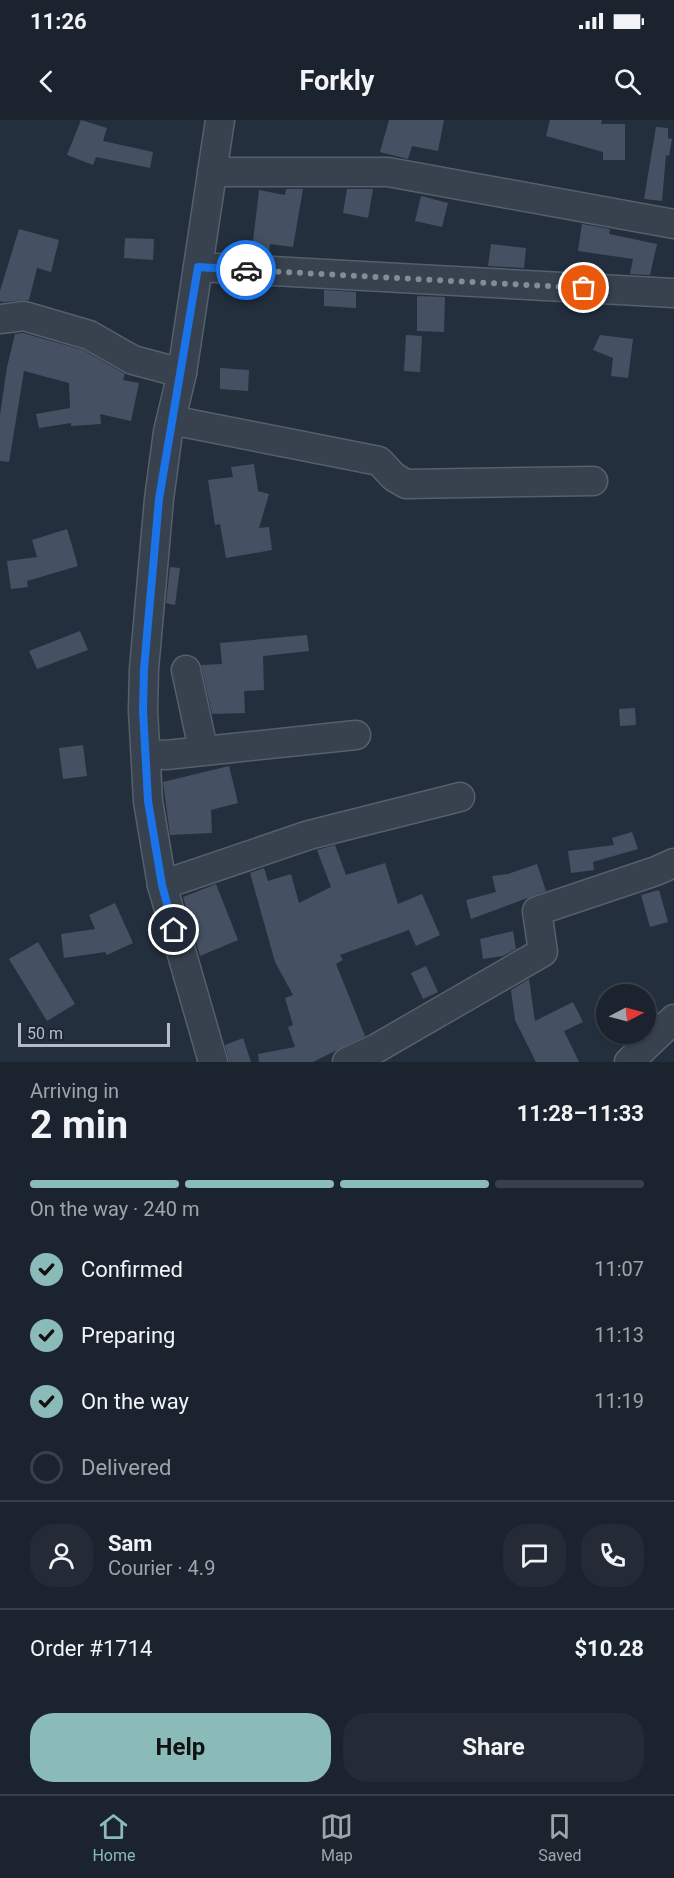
<!DOCTYPE html>
<meta charset="utf-8">
<style>
body{margin:0;font-family:Roboto,sans-serif;background:#242b36;color:#f1f3f6;height:100vh;display:flex;flex-direction:column;font-size:22px;white-space:nowrap}
*{box-sizing:border-box;margin:0}
p{font-size:20px;color:#a0a4aa}
.icon{flex:none;width:33px;height:33px;fill:none;stroke:currentColor;stroke-width:2;stroke-linecap:round;stroke-linejoin:round}
.map{position:relative;height:942px;overflow:hidden}
.side{display:flex;flex-direction:column;background:#1b232e;flex:1}
.side>*{flex:none}
.needle{width:39px;rotate:84deg}
.controls{position:absolute;left:596px;top:864px;display:grid;gap:12px}
.controls a{display:grid;place-items:center;width:60px;height:60px;border-radius:50%;background:#1b232e;box-shadow:0 2px 4px #0004,0 0 0 2px #39404a;font-size:30px}
.scale{position:absolute;left:18px;bottom:15px;width:152px;box-sizing:border-box;padding-left:6px;border:3px solid #b4bcc9;border-top:0;font-size:16px;line-height:21px;white-space:nowrap;color:#b4bcc9;-webkit-text-stroke:4px #1d2633;paint-order:stroke}
.pin{position:absolute;display:grid;place-items:center;width:51px;height:51px;color:#fff;margin:-26px;border:3px solid #fff;border-radius:50%;box-shadow:0 2px 6px #0007}
.courier{position:absolute;display:grid;place-items:center;width:60px;height:60px;margin:-30px;border:4px solid #1a73e8;border-radius:50%;background:#fff;color:#222;box-shadow:0 2px 8px #0007}
.headline em{font-style:normal;font-weight:700}
.headline div{display:flex;flex-direction:column-reverse}
.headline{display:flex;align-items:center;justify-content:space-between;height:102px;padding:0 30px}
h1{font-size:39px;font-weight:700;line-height:45px}
.bar{display:grid;grid-template-columns:repeat(4,1fr);gap:9px 6px;align-content:center;height:72px;padding:0 30px}
.bar i{height:8px;border-radius:4px;background:#39404a}
.bar .selected{background:#8bbbb9}
.bar p{grid-column:span 4}
.line{display:flex;align-items:center;gap:15px;padding:0 30px;border-top:2px solid #39404a}
.line div{flex:1}
.round{display:grid;place-items:center;flex:none;width:63px;height:63px;border-radius:24px;background:#242b36}
ol{padding:0 30px;list-style:none}
li{display:flex;align-items:center;gap:18px;height:66px}
li p{margin-inline-start:auto}
li .icon{padding:6px;border-radius:50%;background:#8bbbb9;color:#111;stroke-width:4}
li:last-child{color:#a0a4aa}
li i{width:33px;height:33px;border:3px solid #39404a;border-radius:50%}
.cta{display:flex;gap:12px;margin-top:auto;padding:12px 30px}
.cta a{flex:1;height:69px;border-radius:24px;background:#8bbbb9;color:#111;font-size:24px;font-weight:700;line-height:69px;text-align:center}
.cta a+a{background:#242b36;color:#f1f3f6}
.status{display:flex;justify-content:space-between;align-items:center;height:42px;padding:0 30px;background:#1b232e;direction:ltr}
.status svg{height:16px;fill:currentColor}
header{display:flex;justify-content:space-between;align-items:center;height:78px;padding:0 30px;background:#1b232e;font-size:27px;font-weight:700}
.tabs{display:flex;justify-content:space-around;align-items:center;height:84px;border-top:2px solid #39404a;background:#1b232e;font-size:16px;color:#a0a4aa}
.tabs a{display:grid;justify-items:center;gap:3px}
.tabs .selected{color:#8bbbb9}
.map>svg:first-child{display:block}
</style>
<div class="status"><b>11:26</b><svg viewBox="0 0 49 12"><path d="M0 12V9h3v3zM5 12V6h3v6zM10 12V3h3v9zM15 12V0h3v12zM26 1h20v11H26zM47 4h2v5h-2z"/></svg></div>
<header><svg class="icon" aria-label="back" viewBox="0 0 24 24"><path d="M15 5l-7 7 7 7"/></svg>Forkly<svg class="icon" aria-label="search" viewBox="0 0 24 24"><circle cx="10" cy="10" r="6"/><path d="M15 15l6 6"/></svg></header>
<div class="map">
<svg width="674" height="942" viewBox="0 0 674 942">
<rect width="100%" height="100%" fill="#242f3e"/>
<g fill="#455162">
<path d="M81 0 107 8 103 21 153 32 150 48 96 37 93 45 67 35Z"/>
<path d="M389 0H444L438 31 412 26 408 39 380 32Z"/>
<path d="M550 0H602L601 4H625V40H603V32L546 16Z"/>
<path d="M656 7 668 8V18L672 19 669 36 666 35 662 81 644 79Z"/>
<path d="M286 69H303L293 127 270 124 269 132 252 130 259 70 285 75Z"/>
<path d="M347 69H373L368 98 343 93Z"/>
<path d="M421 76 448 83 442 107 415 101Z"/>
<path d="M582 104 610 109 609 114 657 124 650 155 630 154 633 139 578 131Z"/>
<path d="M19 109 59 120 51 152 37 148 29 180 3 182 0 181V171Z"/>
<path d="M125 118 154 119 153 140 124 138Z"/>
<path d="M491 124 526 128 524 148 488 146Z"/>
<path d="M324 170 356 172V188L324 186Z"/>
<path d="M417 176 445 177 444 212 417 211Z"/>
<path d="M23 213 83 230 125 254 123 260 139 263 131 301 100 294 101 304 71 306V303L39 308 36 294 70 288 69 263 24 251 9 342 0 341V295L7 247 15 214Z"/>
<path d="M406 215 422 216 420 252 404 251Z"/>
<path d="M600 215 633 219 628 258 611 256 613 238 593 230Z"/>
<path d="M220 248 249 250 248 271 220 269Z"/>
<path d="M254 344 258 371 269 374 259 408 269 407 272 430 226 438 220 404 215 405 208 360 233 357 231 347Z"/>
<path d="M67 409 78 446 27 461 28 467 11 469 7 441 37 437 32 420Z"/>
<path d="M170 447 180 448 175 485 166 483Z"/>
<path d="M80 511 88 530 37 549 29 531Z"/>
<path d="M307 515 309 531 263 536 264 570 244 571 245 593 212 594 201 545 222 544 220 523Z"/>
<path d="M635 588 636 605 620 606 619 589Z"/>
<path d="M83 625 87 656 63 659 59 628Z"/>
<path d="M229 646 238 683 211 690 212 713 170 715 163 662Z"/>
<path d="M632 712 638 729 593 742 594 750 571 753 568 731 614 725 612 718Z"/>
<path d="M335 725 346 755 385 743 398 784 422 774 440 815 416 826 409 810 340 835 343 840 336 844 365 916 313 942H259L258 934 295 927 288 907 293 905 285 878 293 875 275 842 250 753 264 748 268 761 291 754 299 783 331 767 317 730Z"/>
<path d="M537 744 546 771 471 799 466 780 496 772 492 756 508 754Z"/>
<path d="M216 764 238 820 200 836 183 777Z"/>
<path d="M659 770 668 802 650 807 641 775Z"/>
<path d="M115 783 133 823 107 835 105 832 64 838 61 814 95 809 89 795Z"/>
<path d="M513 811 516 829 503 836 483 839 480 819Z"/>
<path d="M38 822 75 884 47 901 9 839Z"/>
<path d="M426 846 438 872 423 879 411 853Z"/>
<path d="M529 859 535 901 573 882 583 902 564 911 579 942H536L515 900 511 870Z"/>
<path d="M243 918 251 942H229L225 925Z"/>
</g>
<g fill="none" stroke-linecap="round" stroke-linejoin="round">
<g stroke="#565f6c" stroke-width="31">
<g id="minor">
<path d="M212 52H388L674 104"/>
<path d="M198 147 674 173"/>
<path d="M0 199 24 196 89 215 133 240 182 253"/>
<path d="M171 300 379 341 394 357 406 364 593 361"/>
<path d="M186 550 203 629"/>
<path d="M146 634 166 635 356 615"/>
<path d="M162 765 309 715 460 677"/>
<path d="M213 942 162 765 148 681 143 590 144 549 159 379 168 312 182 253 220 0"/>
<path d="M347 942 377 928 543 832 537 791 656 751 674 743"/>
<path d="M629 942 674 899"/>
</g>
</g>
<use href="#minor" stroke="#38414e" stroke-width="28"/>
</g>
<g fill="none" stroke-linecap="round" stroke-linejoin="round">
<path stroke="#828b98" stroke-width="6" stroke-dasharray="0 10.8" d="M246 150 584 168"/>
<path stroke="#1a73e8" stroke-width="8" d="M174 810 162 765 148 681 143 590 144 549 159 379 198 147 246 150"/>
</g>
</svg>
<div class="controls">
<a><svg class="needle" viewBox="-14 -14 28 28"><path d="M0-13l5 13h-10z" fill="#e53935"/><path d="M0 13l5-13h-10z" fill="#a0a4aa"/></svg></a>
</div>
<div class="scale">50 m</div>
<div class="pin" style="left:584px;top:168px;background:#ea580c"><svg class="icon" aria-label="bag" viewBox="0 0 24 24"><path d="M5 8h14l-1 12H6zM9 8a3 3 0 0 1 6 0"/></svg></div>
<div class="pin" style="left:174px;top:810px;background:#1f2937"><svg class="icon" aria-label="home" viewBox="0 0 24 24"><path d="M3 11l9-7 9 7M6 9v11h12V9"/></svg></div>
<div class="courier" style="left:246px;top:150px"><svg class="icon" aria-label="car" viewBox="0 0 24 24"><path d="M5 17H2v-5l4-1 3-4h7l3 4 3 1v5h-3M9 17h6M6 11h13"/><circle cx="7" cy="17" r="2"/><circle cx="17" cy="17" r="2"/></svg></div>
</div>
<section class="side">
<div class="headline"><div><h1>2 min</h1><p>Arriving in</p></div><em>11:28–11:33</em></div>
<div class="bar"><i class="selected"></i><i class="selected"></i><i class="selected"></i><i></i><p>On the way · 240 m</p></div>
<ol>
<li><svg class="icon" aria-label="check" viewBox="0 0 24 24"><path d="M5 12l5 5 9-10"/></svg>Confirmed<p>11:07</p></li>
<li><svg class="icon" aria-label="check" viewBox="0 0 24 24"><path d="M5 12l5 5 9-10"/></svg>Preparing<p>11:13</p></li>
<li><svg class="icon" aria-label="check" viewBox="0 0 24 24"><path d="M5 12l5 5 9-10"/></svg>On the way<p>11:19</p></li>
<li><i></i>Delivered</li>
</ol>
<div class="line" style="height:108px"><a class="round"><svg class="icon" aria-label="person" viewBox="0 0 24 24"><circle cx="12" cy="8" r="4"/><path d="M4 21q1-7 8-7t8 7"/></svg></a><div><b>Sam</b><p>Courier · 4.9</p></div><a class="round"><svg class="icon" aria-label="chat" viewBox="0 0 24 24"><path d="M4 5h16v11H9l-5 4z"/></svg></a><a class="round"><svg class="icon" aria-label="phone" viewBox="0 0 24 24"><path d="M5 4h4l2 5-3 2q2 4 5 5l2-3 5 2v4C11 20 4 13 5 4z"/></svg></a></div>
<div class="line" style="height:78px"><div>Order #1714</div><b>$10.28</b></div>
<div class="cta"><a>Help</a><a>Share</a></div>
</section>
<nav class="tabs">
<a class="selected"><svg class="icon" aria-label="home" viewBox="0 0 24 24"><path d="M3 11l9-7 9 7M6 9v11h12V9"/></svg>Home</a>
<a><svg class="icon" aria-label="map" viewBox="0 0 24 24"><path d="M3 6l6-2 6 2 6-2v14l-6 2-6-2-6 2zM9 4v14M15 6v14"/></svg>Map</a>
<a><svg class="icon" aria-label="saved" viewBox="0 0 24 24"><path d="M7 4h10v16l-5-4-5 4z"/></svg>Saved</a>
</nav>
